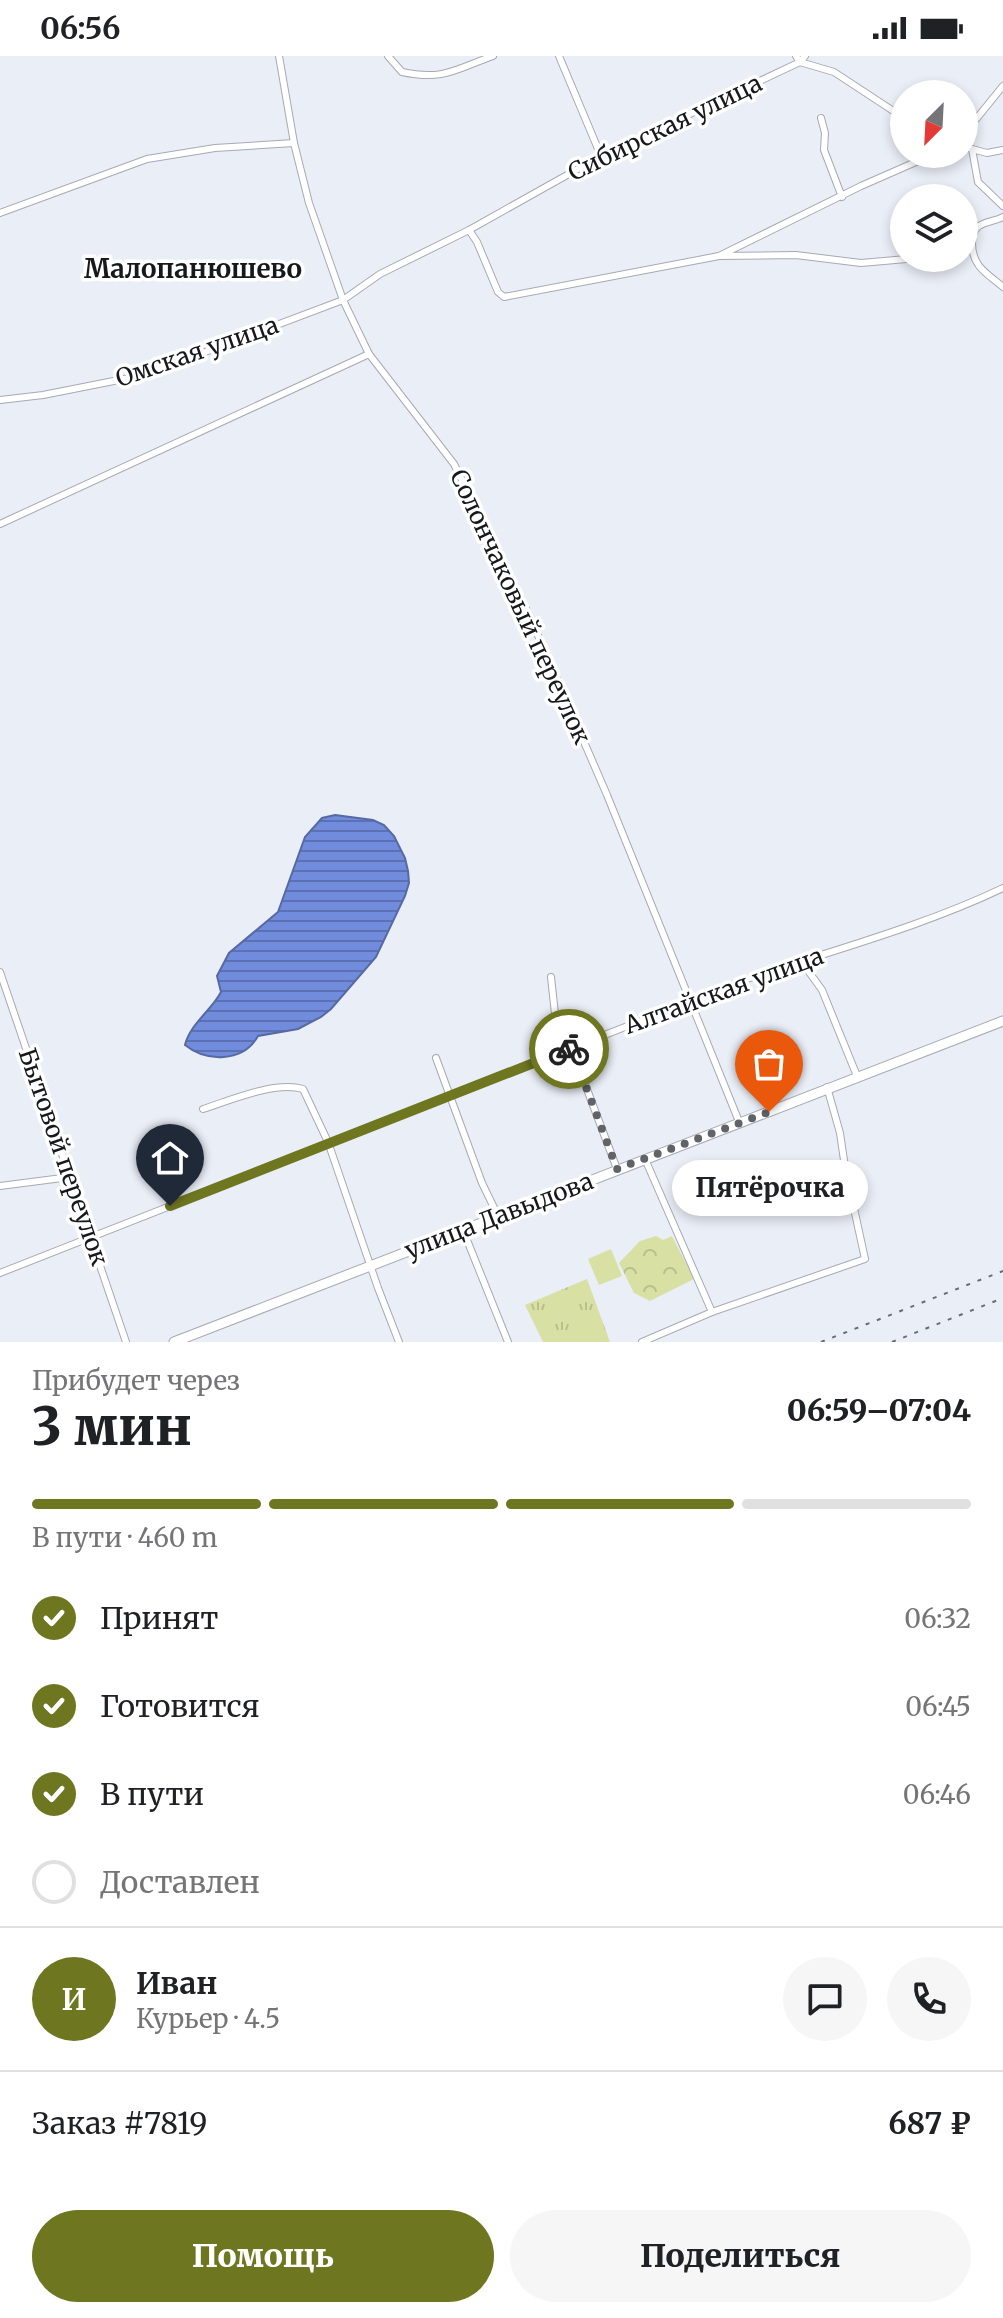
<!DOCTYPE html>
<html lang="ru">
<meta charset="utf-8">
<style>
body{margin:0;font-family:Merriweather,serif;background:#f6f6f6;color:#202124;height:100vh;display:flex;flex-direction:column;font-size:30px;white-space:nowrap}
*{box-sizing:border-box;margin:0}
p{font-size:26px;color:#757577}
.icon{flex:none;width:44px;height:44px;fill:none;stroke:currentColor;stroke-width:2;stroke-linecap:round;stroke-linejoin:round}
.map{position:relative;height:1286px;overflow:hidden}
.sheet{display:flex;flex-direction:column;background:#fff;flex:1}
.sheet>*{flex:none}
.needle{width:52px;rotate:204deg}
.tools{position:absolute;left:890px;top:24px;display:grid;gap:16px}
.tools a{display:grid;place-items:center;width:88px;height:88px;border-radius:50%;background:#fff;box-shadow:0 4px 12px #0003;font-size:40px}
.pin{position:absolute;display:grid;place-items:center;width:68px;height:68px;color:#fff;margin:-82px -34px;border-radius:50% 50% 50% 0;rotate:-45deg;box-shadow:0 0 8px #0007}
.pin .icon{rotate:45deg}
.courier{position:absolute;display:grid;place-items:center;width:80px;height:80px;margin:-40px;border:6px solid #6f7620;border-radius:50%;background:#fff;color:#222;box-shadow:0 2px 10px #0007}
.bubble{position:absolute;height:56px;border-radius:28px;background:#fff;box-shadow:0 4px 12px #0003;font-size:26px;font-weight:800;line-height:56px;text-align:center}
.head em{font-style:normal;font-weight:800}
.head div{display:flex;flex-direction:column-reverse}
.head{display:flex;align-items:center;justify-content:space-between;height:136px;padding:0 32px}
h1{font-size:52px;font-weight:800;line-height:60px}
.bar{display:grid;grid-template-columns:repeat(4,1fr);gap:12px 8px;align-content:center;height:96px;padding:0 32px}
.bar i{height:10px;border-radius:6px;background:#e0e0e0}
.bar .current{background:#6f7620}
.bar p{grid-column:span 4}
.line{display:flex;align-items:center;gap:20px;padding:0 32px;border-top:2px solid #e0e0e0}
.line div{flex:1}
.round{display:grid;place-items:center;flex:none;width:84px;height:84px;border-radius:42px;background:#f6f6f6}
ol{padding:0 32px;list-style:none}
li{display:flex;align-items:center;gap:24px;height:88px}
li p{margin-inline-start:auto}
li .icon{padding:8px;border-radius:50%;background:#6f7620;color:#fff;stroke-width:4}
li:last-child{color:#757577}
li i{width:44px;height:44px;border:4px solid #e0e0e0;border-radius:50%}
.cta{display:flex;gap:16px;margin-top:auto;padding:16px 32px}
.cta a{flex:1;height:92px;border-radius:48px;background:#6f7620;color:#fff;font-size:32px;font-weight:800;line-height:92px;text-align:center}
.cta a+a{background:#f6f6f6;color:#202124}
.status{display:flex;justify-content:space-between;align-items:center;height:56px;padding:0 40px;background:#fff;direction:ltr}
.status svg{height:22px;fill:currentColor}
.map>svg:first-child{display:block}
</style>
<div class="status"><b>06:56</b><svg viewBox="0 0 49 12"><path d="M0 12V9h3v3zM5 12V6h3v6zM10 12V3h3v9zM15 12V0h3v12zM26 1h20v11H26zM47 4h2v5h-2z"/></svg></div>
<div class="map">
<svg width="1003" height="1286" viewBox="0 0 1003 1286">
<defs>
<pattern id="forest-crowns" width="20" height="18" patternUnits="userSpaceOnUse" patternTransform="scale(2)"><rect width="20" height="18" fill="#d8e0a4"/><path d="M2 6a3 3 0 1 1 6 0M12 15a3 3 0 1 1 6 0" fill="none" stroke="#b9bf8d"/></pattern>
<pattern id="park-tufts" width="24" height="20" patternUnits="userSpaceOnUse" patternTransform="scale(2)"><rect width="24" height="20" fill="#d8e0a4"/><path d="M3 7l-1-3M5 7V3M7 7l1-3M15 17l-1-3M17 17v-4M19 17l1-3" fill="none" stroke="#b9bf8d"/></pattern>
<pattern id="water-rules" width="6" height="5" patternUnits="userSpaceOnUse" patternTransform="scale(2)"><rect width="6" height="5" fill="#718cdc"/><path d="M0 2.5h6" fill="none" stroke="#5c71b2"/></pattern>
</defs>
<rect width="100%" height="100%" fill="#eaeef7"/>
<path fill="url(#forest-crowns)" d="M656 1180 663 1184 672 1180 694 1223 650 1245 634 1237 619 1207 640 1185Z"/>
<path fill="url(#park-tufts)" d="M587 1223 610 1286H543L525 1249Z"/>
<path fill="#d8e0a4" d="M611 1193 622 1220 599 1229 588 1203Z"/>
<path fill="url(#water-rules)" stroke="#5669a2" stroke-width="2" d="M335 759 373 764 384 769 394 780 405 802 408 815 409 827 405 840 376 901 331 953 321 961 298 973 258 980C243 1007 206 1006 185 989 190 968 211 955 221 936L217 920 229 897 278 856 305 781 322 762Z"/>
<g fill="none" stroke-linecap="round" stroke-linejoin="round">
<g stroke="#a6aab3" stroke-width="8">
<g id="street">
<path d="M279 0 294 87 309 147 343 244 369 298 454 408 530 561 607 739 740 1068"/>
<path d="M388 0 402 16C444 25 456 13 493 0"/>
<path d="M559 0 601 100"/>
<path d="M796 0 800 6 805 0"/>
<path d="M821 62 825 77 824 94 842 141"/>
<path d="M964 72 977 62 1003 30"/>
<path d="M964 90 972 93 978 126 1003 150"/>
<path d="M972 93 987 97 1003 94"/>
<path d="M0 157 147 103 215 92 294 87"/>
<path d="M1003 161C996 165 986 165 979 170 974 174 972 180 972 187 972 210 986 217 1003 231"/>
<path d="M469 174 477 186 498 236 504 241 719 200"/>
<path d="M918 202 861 207 796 199 719 200 861 130 934 98"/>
<path d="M0 344 43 339 144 319 343 244 380 218 469 174 601 100 800 6 834 16 904 62"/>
<path d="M0 468 369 298"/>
<path d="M801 905 822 934 857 1020"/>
<path d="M0 916 126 1286"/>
<path d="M551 921 555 958 582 1020 617 1113"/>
<path d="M436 1002 482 1127 498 1160"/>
<path d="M203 1053C231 1044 275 1025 303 1033L328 1086 378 1232 399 1286"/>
<path d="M645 1103 712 1256"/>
<path d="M0 1130 70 1121"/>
<path d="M463 1174 508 1286"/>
<path d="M0 1217 747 923C833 894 921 871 1003 832"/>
<path d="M642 1286 712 1256 865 1203 845 1111 840 1077 827 1031"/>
</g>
</g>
<g stroke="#a6aab3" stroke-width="11">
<path id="secondary" d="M174 1286 1003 965"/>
</g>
<use href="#street" stroke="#fff" stroke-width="6"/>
<use href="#secondary" stroke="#fff" stroke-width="9"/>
<g stroke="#696c72" stroke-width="2" stroke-dasharray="4 8" stroke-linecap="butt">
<path d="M821 1286 1003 1215"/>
<path d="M892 1286 1003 1242"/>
</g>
</g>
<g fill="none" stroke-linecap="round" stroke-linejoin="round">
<path stroke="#606368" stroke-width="8" stroke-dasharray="0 14.4" d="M569 993 582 1020 617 1113 769 1056"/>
<path stroke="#6f7620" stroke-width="10" d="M170 1150 569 993"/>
</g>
<g text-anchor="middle" stroke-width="7" stroke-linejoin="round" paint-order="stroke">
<g font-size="24" fill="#16181b" stroke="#fff">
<text transform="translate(665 72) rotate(-26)" y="8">Сибирская улица</text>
<text transform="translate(197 296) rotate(-19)" y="8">Омская улица</text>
<text transform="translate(520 551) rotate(65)" y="8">Солончаковый переулок</text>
<text transform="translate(724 935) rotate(-20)" y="8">Алтайская улица</text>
<text transform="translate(63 1101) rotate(71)" y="8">Бытовой переулок</text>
<text transform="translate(499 1160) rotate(-21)" y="8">улица Давыдова</text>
</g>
<g font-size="26" font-weight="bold" fill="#16181b" stroke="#fff">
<text x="193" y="222">Малопанюшево</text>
</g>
</g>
</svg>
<div class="tools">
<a><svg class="needle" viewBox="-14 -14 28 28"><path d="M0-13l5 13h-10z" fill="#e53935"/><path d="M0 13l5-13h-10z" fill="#757577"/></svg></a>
<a><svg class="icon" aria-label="layers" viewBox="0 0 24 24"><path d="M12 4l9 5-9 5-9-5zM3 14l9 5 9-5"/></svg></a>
</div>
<div class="pin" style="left:769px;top:1056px;background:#ea580c"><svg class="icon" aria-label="bag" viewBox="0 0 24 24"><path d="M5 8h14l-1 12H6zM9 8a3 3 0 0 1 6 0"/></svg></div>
<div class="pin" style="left:170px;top:1150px;background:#1f2937"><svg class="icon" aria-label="home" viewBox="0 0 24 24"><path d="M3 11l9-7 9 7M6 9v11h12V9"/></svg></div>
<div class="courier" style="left:569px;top:993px"><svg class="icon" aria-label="bike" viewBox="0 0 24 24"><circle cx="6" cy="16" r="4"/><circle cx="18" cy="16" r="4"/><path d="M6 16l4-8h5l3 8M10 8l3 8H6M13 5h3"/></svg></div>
<div class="bubble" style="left:672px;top:1104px;width:196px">Пятёрочка</div>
</div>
<section class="sheet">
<div class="head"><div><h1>3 мин</h1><p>Прибудет через</p></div><em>06:59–07:04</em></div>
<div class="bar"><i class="current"></i><i class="current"></i><i class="current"></i><i></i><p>В пути · 460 m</p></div>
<ol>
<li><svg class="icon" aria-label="check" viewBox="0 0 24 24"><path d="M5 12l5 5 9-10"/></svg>Принят<p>06:32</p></li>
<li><svg class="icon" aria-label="check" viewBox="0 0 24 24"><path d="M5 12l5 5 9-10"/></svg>Готовится<p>06:45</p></li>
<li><svg class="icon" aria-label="check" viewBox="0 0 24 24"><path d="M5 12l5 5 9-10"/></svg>В пути<p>06:46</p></li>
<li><i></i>Доставлен</li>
</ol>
<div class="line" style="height:144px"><b class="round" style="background:#6f7620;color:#fff">И</b><div><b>Иван</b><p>Курьер · 4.5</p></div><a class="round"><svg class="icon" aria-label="chat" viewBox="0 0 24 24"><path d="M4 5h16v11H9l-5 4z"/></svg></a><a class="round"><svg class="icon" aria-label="phone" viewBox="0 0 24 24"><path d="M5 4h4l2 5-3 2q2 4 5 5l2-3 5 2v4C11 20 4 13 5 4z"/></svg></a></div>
<div class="line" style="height:104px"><div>Заказ #7819</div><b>687 ₽</b></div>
<div class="cta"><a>Помощь</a><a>Поделиться</a></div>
</section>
